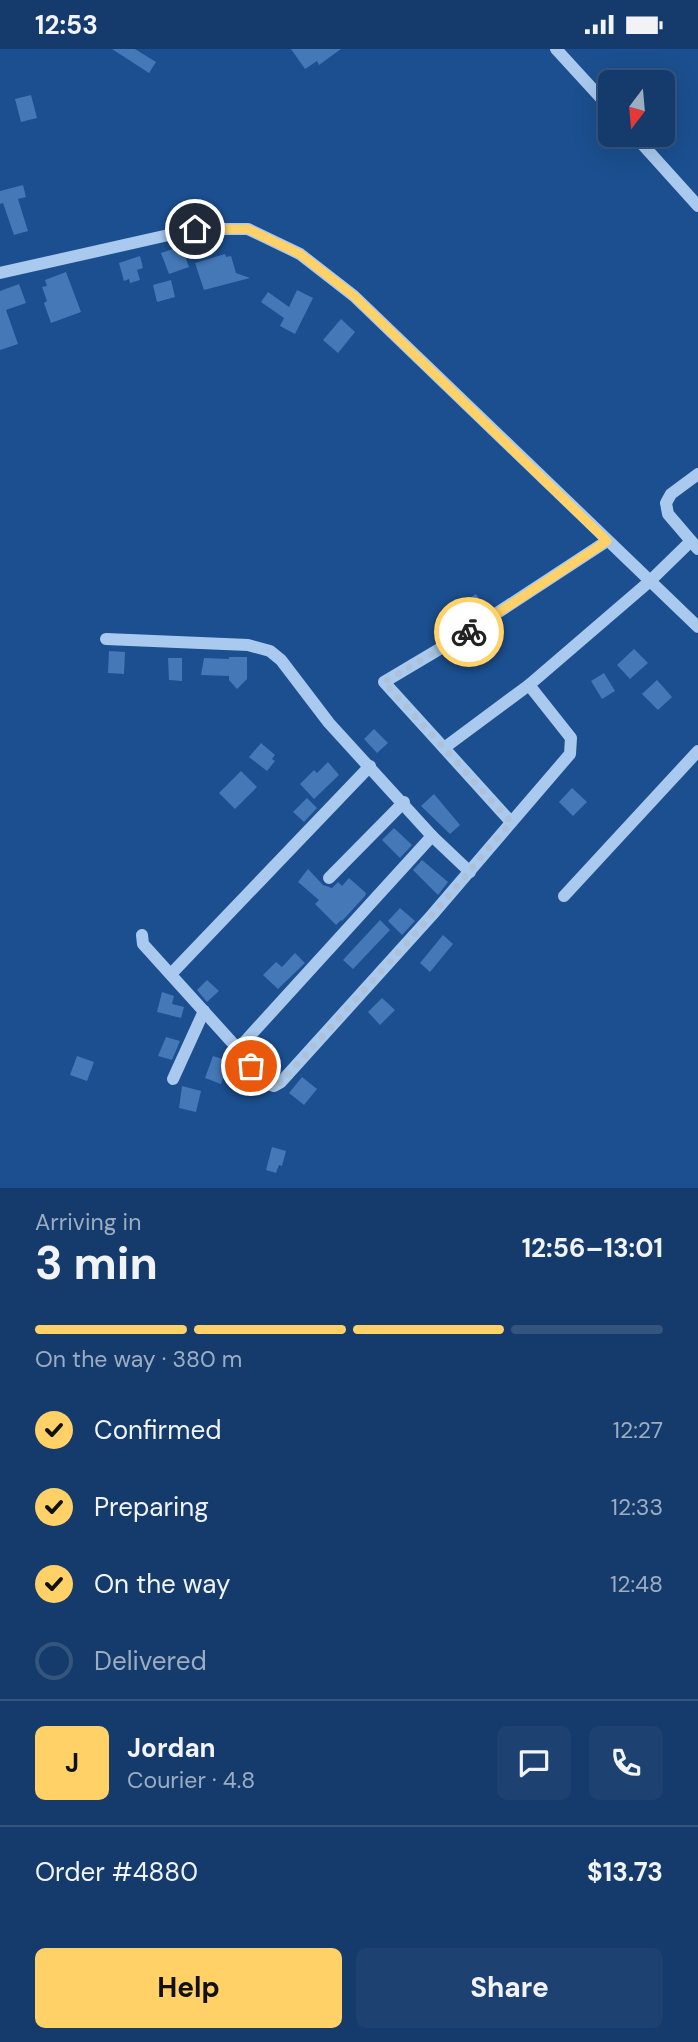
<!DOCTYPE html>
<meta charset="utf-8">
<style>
body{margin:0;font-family:"DM Sans",sans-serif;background:#1d4271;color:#f1f3f6;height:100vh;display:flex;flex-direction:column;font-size:26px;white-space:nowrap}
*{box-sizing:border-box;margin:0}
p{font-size:23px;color:#9dadc1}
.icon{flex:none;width:38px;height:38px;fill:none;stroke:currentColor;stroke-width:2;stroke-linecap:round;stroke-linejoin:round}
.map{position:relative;height:1139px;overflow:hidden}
.drawer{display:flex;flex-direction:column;background:#143b6b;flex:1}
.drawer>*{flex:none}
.needle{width:46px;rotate:196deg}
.tools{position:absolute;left:598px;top:21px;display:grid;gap:14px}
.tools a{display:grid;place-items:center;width:77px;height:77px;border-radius:10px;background:#143b6b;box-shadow:0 7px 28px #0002,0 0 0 2px #33557e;font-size:35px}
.pin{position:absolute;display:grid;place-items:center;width:60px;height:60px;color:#fff;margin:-30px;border:4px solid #fff;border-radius:50%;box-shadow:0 2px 7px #0007}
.courier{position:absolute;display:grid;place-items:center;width:70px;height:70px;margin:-35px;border:5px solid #ffd166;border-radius:50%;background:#fff;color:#222;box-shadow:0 2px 9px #0007}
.head em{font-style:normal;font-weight:700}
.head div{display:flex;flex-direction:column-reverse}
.head{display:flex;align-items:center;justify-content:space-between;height:119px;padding:0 35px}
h1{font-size:46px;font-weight:700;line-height:52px}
.bar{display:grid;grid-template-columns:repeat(4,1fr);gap:10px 7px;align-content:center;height:84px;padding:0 35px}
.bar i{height:9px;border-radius:5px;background:#33557e}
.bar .active{background:#ffd166}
.bar p{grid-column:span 4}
.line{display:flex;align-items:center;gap:18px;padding:0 35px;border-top:2px solid #33557e}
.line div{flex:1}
.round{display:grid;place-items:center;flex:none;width:74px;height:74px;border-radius:10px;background:#1d4271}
ol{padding:0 35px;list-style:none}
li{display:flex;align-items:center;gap:21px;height:77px}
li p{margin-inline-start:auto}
li .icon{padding:7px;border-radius:50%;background:#ffd166;color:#111;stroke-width:4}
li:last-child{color:#9dadc1}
li i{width:38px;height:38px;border:4px solid #33557e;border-radius:50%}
.primary-button{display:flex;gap:14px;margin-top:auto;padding:14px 35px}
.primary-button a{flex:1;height:80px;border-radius:10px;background:#ffd166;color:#111;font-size:28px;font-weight:700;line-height:80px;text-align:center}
.primary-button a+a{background:#1d4271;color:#f1f3f6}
.status{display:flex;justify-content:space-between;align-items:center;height:49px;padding:0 35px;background:#143b6b;direction:ltr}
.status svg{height:19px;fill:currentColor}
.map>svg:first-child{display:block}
</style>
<div class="status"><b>12:53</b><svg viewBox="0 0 49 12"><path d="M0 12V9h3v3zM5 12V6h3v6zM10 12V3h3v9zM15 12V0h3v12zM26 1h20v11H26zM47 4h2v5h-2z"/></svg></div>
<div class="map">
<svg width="698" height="1139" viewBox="0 0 698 1139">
<rect width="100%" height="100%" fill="#1b4f8f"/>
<g fill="#4478b7">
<path d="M112 0H135L156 13 149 24Z"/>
<path d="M291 0H341L319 16 317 12 305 20Z"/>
<path d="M31 46 37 69 21 73 15 50Z"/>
<path d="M23 136 26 148 18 150 28 182 14 186 3 154 0 155V142Z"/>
<path d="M181 197 189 218 169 225 161 204Z"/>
<path d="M225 205 226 208 231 207 236 224 250 229 204 241 195 214Z"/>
<path d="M140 207 143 219 137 221 140 231 130 234 129 230 124 232 119 214Z"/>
<path d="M66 223 81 263 51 274 44 254 47 252 42 238 47 237 45 231Z"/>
<path d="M171 231 175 248 157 253 153 236Z"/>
<path d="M19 235 26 254 6 261 18 295 0 301V242Z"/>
<path d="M297 241 313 249 295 285 280 277 284 269 261 253 268 243 289 258Z"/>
<path d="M341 270 355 283 338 304 323 291Z"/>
<path d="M476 545 485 559 470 570 460 555Z"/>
<path d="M634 600 648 614 630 630 617 616Z"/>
<path d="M109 602 125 603 124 625 108 624Z"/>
<path d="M229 608H247V630L237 640 229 631V627L201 626 204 609 229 610Z"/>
<path d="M168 609H182V632L169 631Z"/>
<path d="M604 624 615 642 602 650 591 632Z"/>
<path d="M657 631 672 648 658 661 642 645Z"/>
<path d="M374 680 388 694 377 704 364 690Z"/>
<path d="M261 694 275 706 272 710 275 712 267 722 249 708Z"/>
<path d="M328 713 339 726 314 750 300 735 314 721 317 724Z"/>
<path d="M241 722 257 738 235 760 219 744Z"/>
<path d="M572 739 587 753 573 767 559 753Z"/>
<path d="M434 745 460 776 450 785 421 757Z"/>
<path d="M307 749 317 759 304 773 293 763Z"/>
<path d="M394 779 412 796 400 809 382 791Z"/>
<path d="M422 811 448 833 438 846 413 821Z"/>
<path d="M308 820 323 836 332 839 338 833 342 837 349 829 366 844 365 847 342 872 341 871 336 876 315 855 319 851 298 833Z"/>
<path d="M400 859 415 872 402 886 388 872Z"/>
<path d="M380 871 390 881 353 920 343 911Z"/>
<path d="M443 886 453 895 430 923 420 914Z"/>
<path d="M295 904 305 914 278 940 263 926 276 913 282 918Z"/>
<path d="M207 931 219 942 207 953 197 941Z"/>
<path d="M162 943 174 947 172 955 184 958 181 969 157 963Z"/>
<path d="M382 949 395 961 380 976 368 963Z"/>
<path d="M166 988 180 992 172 1011 158 1007Z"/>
<path d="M77 1007 94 1013 87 1032 70 1026Z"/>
<path d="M213 1007 229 1012 221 1035 205 1029Z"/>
<path d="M302 1028 317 1040 304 1056 289 1044Z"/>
<path d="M182 1037 201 1042 196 1063 179 1059Z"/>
<path d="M272 1098 286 1102 282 1117 279 1116 276 1124 266 1121Z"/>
</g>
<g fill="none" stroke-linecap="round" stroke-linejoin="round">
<g stroke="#a9c9ee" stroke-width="12">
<path d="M556 0 611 60"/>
<path d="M634 86 698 157"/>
<path d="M0 224 195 180H248L300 205 354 247 698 578"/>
<path d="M698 425 671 445 666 454 668 465 698 500"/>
<path d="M106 590 248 596 270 602 281 611 329 674 432 787 470 823"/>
<path d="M444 699 384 633 468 583 607 492"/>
<path d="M511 773 444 699 529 636"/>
<path d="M329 829 404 753"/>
<path d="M564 847 698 702"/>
<path d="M142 886 143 895 238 1000 263 1033 274 1037 281 1033 432 866 570 705 571 689 529 636 650 532 691 492"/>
<path d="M171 925 370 717"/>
<path d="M238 1000 432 787"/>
<path d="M173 1030 204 962"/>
</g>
</g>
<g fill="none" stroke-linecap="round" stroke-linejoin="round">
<path stroke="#afc1d8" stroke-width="7" stroke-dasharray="0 12.6" d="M251 1017 264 1033 274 1037 281 1033 432 866 511 773 384 633 469 583"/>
<path stroke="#ffd166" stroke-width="9" d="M195 180H248L300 205 354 247 607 492 469 583"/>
</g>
</svg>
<div class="tools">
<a><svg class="needle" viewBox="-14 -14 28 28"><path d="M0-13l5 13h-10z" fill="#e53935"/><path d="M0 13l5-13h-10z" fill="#9dadc1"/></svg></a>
</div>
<div class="pin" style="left:251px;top:1017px;background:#ea580c"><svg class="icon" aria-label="bag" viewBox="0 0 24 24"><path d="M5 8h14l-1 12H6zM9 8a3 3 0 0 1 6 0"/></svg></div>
<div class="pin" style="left:195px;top:180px;background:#1f2937"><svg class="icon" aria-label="home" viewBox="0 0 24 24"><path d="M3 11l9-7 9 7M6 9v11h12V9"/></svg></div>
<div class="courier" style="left:469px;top:583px"><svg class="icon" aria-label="bike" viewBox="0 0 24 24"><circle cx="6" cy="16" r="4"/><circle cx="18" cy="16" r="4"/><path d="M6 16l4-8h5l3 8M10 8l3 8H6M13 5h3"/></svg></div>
</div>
<section class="drawer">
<div class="head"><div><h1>3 min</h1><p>Arriving in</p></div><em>12:56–13:01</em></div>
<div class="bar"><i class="active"></i><i class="active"></i><i class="active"></i><i></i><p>On the way · 380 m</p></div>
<ol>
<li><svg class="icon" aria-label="check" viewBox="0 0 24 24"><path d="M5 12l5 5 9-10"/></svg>Confirmed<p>12:27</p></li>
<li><svg class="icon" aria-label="check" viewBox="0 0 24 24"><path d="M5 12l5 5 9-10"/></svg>Preparing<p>12:33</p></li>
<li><svg class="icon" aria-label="check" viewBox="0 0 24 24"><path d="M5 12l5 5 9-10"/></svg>On the way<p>12:48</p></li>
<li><i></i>Delivered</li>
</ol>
<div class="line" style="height:126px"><b class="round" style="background:#ffd166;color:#111">J</b><div><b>Jordan</b><p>Courier · 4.8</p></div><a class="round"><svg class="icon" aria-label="chat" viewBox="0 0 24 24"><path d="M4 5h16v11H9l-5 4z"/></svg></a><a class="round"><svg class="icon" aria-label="phone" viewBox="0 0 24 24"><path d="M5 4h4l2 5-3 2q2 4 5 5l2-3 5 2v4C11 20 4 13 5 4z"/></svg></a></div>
<div class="line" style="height:91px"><div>Order #4880</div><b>$13.73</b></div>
<div class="primary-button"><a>Help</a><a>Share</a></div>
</section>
